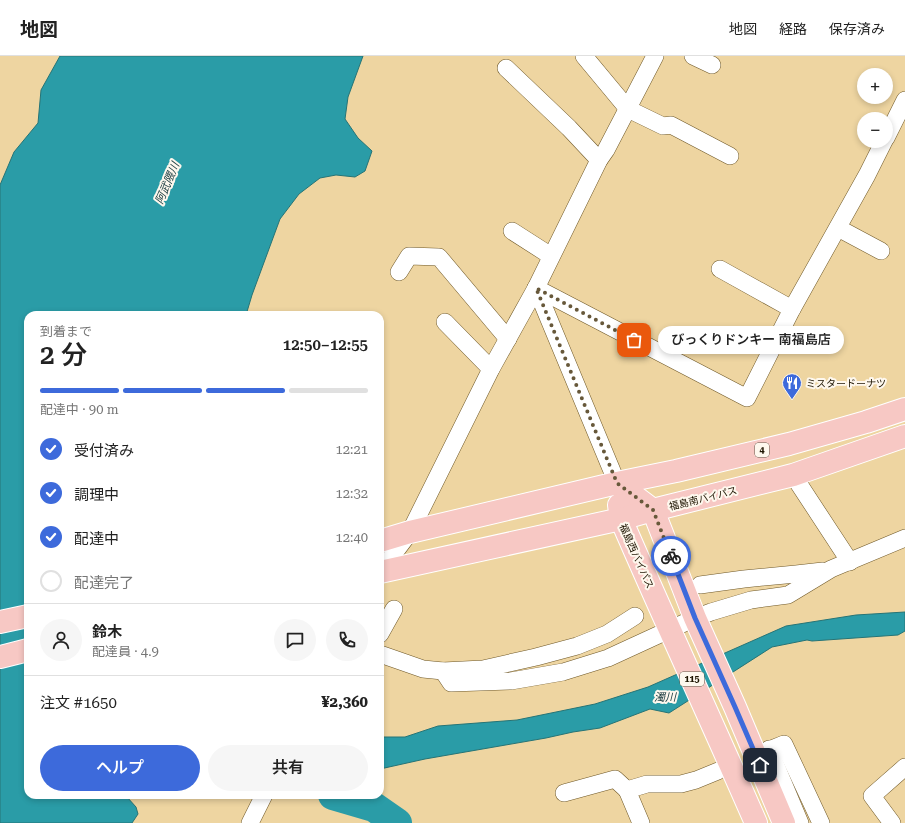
<!DOCTYPE html>
<html lang="ja">
<meta charset="utf-8">
<style>
body{margin:0;font-family:"Roboto Serif","Noto Sans JP",serif;background:#f6f6f6;color:#222;height:100vh;display:flex;flex-direction:column;font-size:15px;white-space:nowrap}
*{box-sizing:border-box;margin:0}
p{font-size:13px;color:#767676}
.icon{flex:none;width:22px;height:22px;fill:none;stroke:currentColor;stroke-width:2;stroke-linecap:round;stroke-linejoin:round}
.map{position:relative;flex:1;overflow:hidden}
.side{position:absolute;left:24px;top:255px;width:360px;height:488px;display:flex;flex-direction:column;background:#fff;border-radius:12px;box-shadow:0 2px 6px #0003}
.side>*{flex:none}
.tools{position:absolute;left:857px;top:12px;display:grid;gap:8px}
.tools a{display:grid;place-items:center;width:36px;height:36px;border-radius:50%;background:#fff;box-shadow:0 2px 6px #0003;font-size:20px}
.pin{position:absolute;display:grid;place-items:center;width:34px;height:34px;color:#fff;margin:-17px;border-radius:8px;box-shadow:0 2px 6px #0006}
.courier{position:absolute;display:grid;place-items:center;width:40px;height:40px;margin:-20px;border:3px solid #3d6adb;border-radius:50%;background:#fff;color:#222;box-shadow:0 1px 5px #0007}
.bubble{position:absolute;height:28px;border-radius:14px;background:#fff;box-shadow:0 2px 6px #0003;font-size:13px;font-weight:600;line-height:28px;text-align:center}
.head em{font-style:normal;font-weight:600}
.head div{display:flex;flex-direction:column-reverse}
.head{display:flex;align-items:center;justify-content:space-between;height:68px;padding:0 16px}
h1{font-size:26px;font-weight:600;line-height:30px}
.bar{display:grid;grid-template-columns:repeat(4,1fr);gap:6px 4px;align-content:center;height:48px;padding:0 16px}
.bar i{height:5px;border-radius:3px;background:#e0e0e0}
.bar .current{background:#3d6adb}
.bar p{grid-column:span 4}
.line{display:flex;align-items:center;gap:10px;padding:0 16px;border-top:1px solid #e0e0e0}
.line div{flex:1}
.round{display:grid;place-items:center;flex:none;width:42px;height:42px;border-radius:21px;background:#f6f6f6}
ol{padding:0 16px;list-style:none}
li{display:flex;align-items:center;gap:12px;height:44px}
li p{margin-inline-start:auto}
li .icon{padding:4px;border-radius:50%;background:#3d6adb;color:#fff;stroke-width:4}
li:last-child{color:#767676}
li i{width:22px;height:22px;border:2px solid #e0e0e0;border-radius:50%}
.button{display:flex;gap:8px;margin-top:auto;padding:8px 16px}
.button a{flex:1;height:46px;border-radius:24px;background:#3d6adb;color:#fff;font-size:16px;font-weight:600;line-height:46px;text-align:center}
.button a+a{background:#f6f6f6;color:#222}
header{display:flex;align-items:center;gap:24px;box-sizing:border-box;height:56px;padding:0 20px;background:#fff;border-bottom:1px solid #e0e0e0}
header strong{font-size:19px}
nav{display:flex;gap:22px;margin-inline-start:auto;font-size:14px}
.map>svg:first-child{display:block}
</style>
<header>
<strong>地図</strong>
<nav><a>地図</a><a>経路</a><a>保存済み</a></nav>
</header>
<div class="map">
<svg width="905" height="767" viewBox="0 0 905 767">
<rect width="100%" height="100%" fill="#eed5a1"/>
<g fill="#2a9ca7" stroke="#267476">
<path d="M60 0H363L348 41 345 63 358 82 372 95 365 115 355 121 336 119 320 122 299 138 280 163 252 239 246 259H28V739H127V741L136 751 138 758 132 767H0V129L14 96 38 67 41 34Z"/>
<path d="M905 556V575L898 579 812 585 807 584 772 591 669 657 650 653 600 672 573 676 546 682 425 703 380 713V681H405L438 670 517 664 595 648 648 631 786 570 856 559Z"/>
</g>
<g fill="none" stroke-linecap="round" stroke-linejoin="round">
<path stroke="#2a9ca7" stroke-width="30" d="M333 739 374 751 397 767"/>
<g stroke="#6f5827" stroke-width="18">
<g id="minor">
<path d="M584 0 628 53 663 70 671 69 730 100"/>
<path d="M693 0 712 9"/>
<path d="M506 12 569 72 599 104"/>
<path d="M886 82 905 44"/>
<path d="M838 172 881 195"/>
<path d="M512 175 551 200"/>
<path d="M720 213 792 253"/>
<path d="M399 216 409 200 439 201 508 283"/>
<path d="M536 232 747 342 792 253 867 119 884 85"/>
<path d="M536 232 617 427"/>
<path d="M445 266 491 313"/>
<path d="M793 419 850 506"/>
<path d="M380 516 410 476 491 313 536 232 599 104 606 94 655 0"/>
<path d="M700 529 744 523 796 518 823 515"/>
<path d="M380 578 394 553"/>
<path d="M380 598 423 613 443 615 483 613 536 601 577 590 607 578 635 560"/>
<path d="M443 615 451 627 511 625 563 616 608 602 695 562 711 556 751 544 788 539 831 513 905 482"/>
<path d="M769 693 800 767"/>
<path d="M764 696 784 688 821 767"/>
<path d="M564 737 615 723 627 734"/>
<path d="M250 767 264 739"/>
<path d="M641 767 627 734 647 728H681L696 724 718 715"/>
<path d="M892 767 872 740 905 711"/>
</g>
</g>
<g stroke="#fff" stroke-width="24">
<g id="highway">
<path d="M617 427 653 454 695 562 735 651 784 767"/>
<path d="M619 449 621 463C665 565 712 666 756 767"/>
<path d="M380 485 410 476 617 427 676 415 789 388 866 366 905 353"/>
<path d="M380 516 621 463 653 454 793 419 905 380"/>
<path d="M0 566 28 560"/>
<path d="M0 601 28 594"/>
</g>
</g>
<use href="#minor" stroke="#fff" stroke-width="17"/>
<use href="#highway" stroke="#f7c8c4" stroke-width="22"/>
</g>
<g fill="none" stroke-linecap="round" stroke-linejoin="round">
<path stroke="#67583a" stroke-width="4" stroke-dasharray="0 7.2" d="M634 284 536 232 617 427 653 454 671 500"/>
<path stroke="#3d6adb" stroke-width="5" d="M671 500 695 562 735 651 760 709"/>
</g>
<defs>
<g id="restaurant-pin" transform="scale(1)"><path d="M0 17L-7.5 6A9.5 9.5 0 1 1 7.5 6Z" fill="#3d6adb" stroke="#fef8ee"/><path d="M-5-6h1v4h1v-4h1v4h1v-4h1v5L-1.5 .5V6h-2V.5L-5-1ZM5-6V6H3V1.5H1.5Q1.5-4 5-6Z" fill="#fff"/></g>
</defs>
<g fill-rule="evenodd">
<use href="#restaurant-pin" x="792" y="327"/>
</g>
<g text-anchor="middle" stroke-width="4" stroke-linejoin="round" paint-order="stroke">
<g fill="#fef8ee" stroke="#615949" stroke-width="1">
<rect x="755" y="387" width="14" height="14" rx="3"/>
<rect x="680" y="616" width="24" height="14" rx="3"/>
</g>
<g font-size="9" font-weight="bold" fill="#1e1502">
<text x="762" y="397">4</text>
<text x="692" y="626">115</text>
</g>
<g font-size="10" fill="#1e1502" stroke="#fef8ee" text-anchor="start">
<text x="806" y="331">ミスタードーナツ</text>
</g>
<g font-size="10" fill="#1e1502" stroke="#fef8ee">
<text transform="translate(703 442) rotate(-14)" y="4">福島南バイパス</text>
<text transform="translate(637 500) rotate(66)" y="4">福島西バイパス</text>
</g>
<g font-size="11" font-style="italic" fill="#214145" stroke="#fef8ee">
<text transform="translate(167 127) rotate(-67)" y="4">阿武隈川</text>
<text x="665" y="645">濁川</text>
</g>
</g>
</svg>
<div class="tools">
<a>+</a>
<a>−</a>
</div>
<div class="pin" style="left:634px;top:284px;background:#ea580c"><svg class="icon" aria-label="bag" viewBox="0 0 24 24"><path d="M5 8h14l-1 12H6zM9 8a3 3 0 0 1 6 0"/></svg></div>
<div class="pin" style="left:760px;top:709px;background:#1f2937"><svg class="icon" aria-label="home" viewBox="0 0 24 24"><path d="M3 11l9-7 9 7M6 9v11h12V9"/></svg></div>
<div class="courier" style="left:671px;top:500px"><svg class="icon" aria-label="bike" viewBox="0 0 24 24"><circle cx="6" cy="16" r="4"/><circle cx="18" cy="16" r="4"/><path d="M6 16l4-8h5l3 8M10 8l3 8H6M13 5h3"/></svg></div>
<div class="bubble" style="left:658px;top:270px;width:186px">びっくりドンキー 南福島店</div>
<section class="side">
<div class="head"><div><h1>2 分</h1><p>到着まで</p></div><em>12:50–12:55</em></div>
<div class="bar"><i class="current"></i><i class="current"></i><i class="current"></i><i></i><p>配達中 · 90 m</p></div>
<ol>
<li><svg class="icon" aria-label="check" viewBox="0 0 24 24"><path d="M5 12l5 5 9-10"/></svg>受付済み<p>12:21</p></li>
<li><svg class="icon" aria-label="check" viewBox="0 0 24 24"><path d="M5 12l5 5 9-10"/></svg>調理中<p>12:32</p></li>
<li><svg class="icon" aria-label="check" viewBox="0 0 24 24"><path d="M5 12l5 5 9-10"/></svg>配達中<p>12:40</p></li>
<li><i></i>配達完了</li>
</ol>
<div class="line" style="height:72px"><a class="round"><svg class="icon" aria-label="person" viewBox="0 0 24 24"><circle cx="12" cy="8" r="4"/><path d="M4 21q1-7 8-7t8 7"/></svg></a><div><b>鈴木</b><p>配達員 · 4.9</p></div><a class="round"><svg class="icon" aria-label="chat" viewBox="0 0 24 24"><path d="M4 5h16v11H9l-5 4z"/></svg></a><a class="round"><svg class="icon" aria-label="phone" viewBox="0 0 24 24"><path d="M5 4h4l2 5-3 2q2 4 5 5l2-3 5 2v4C11 20 4 13 5 4z"/></svg></a></div>
<div class="line" style="height:52px"><div>注文 #1650</div><b>¥2,360</b></div>
<div class="button"><a>ヘルプ</a><a>共有</a></div>
</section>
</div>
